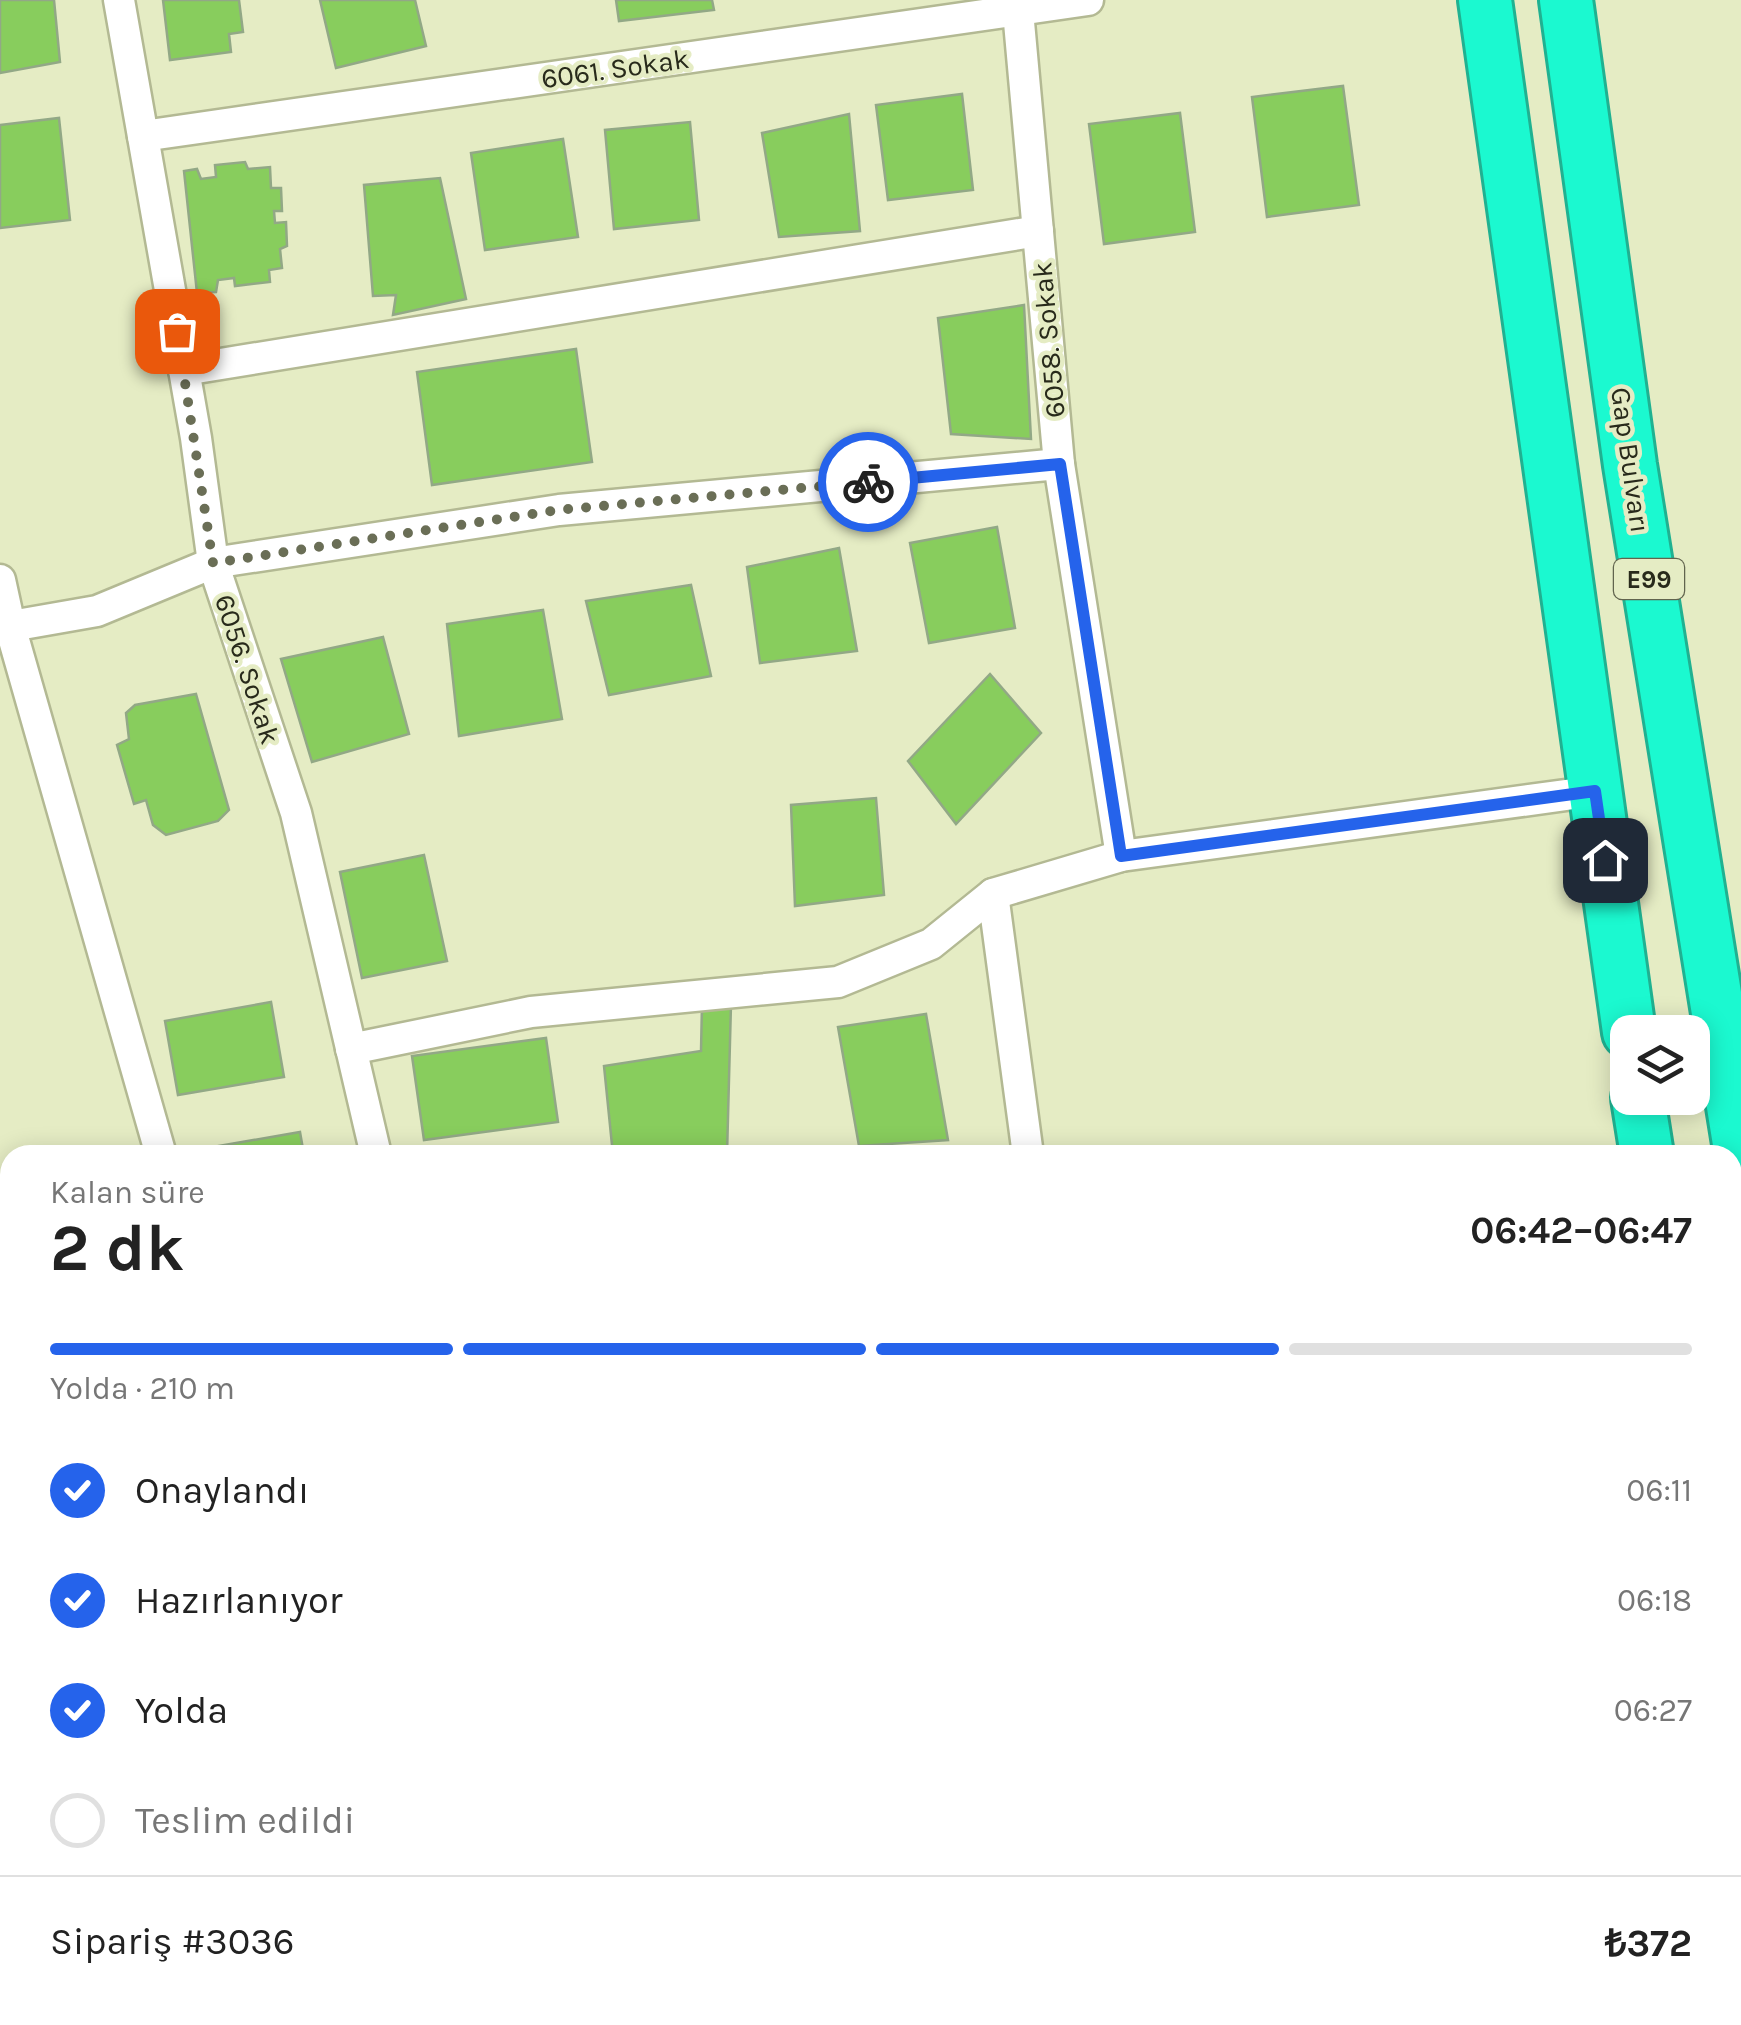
<!DOCTYPE html>
<html lang="tr">
<meta charset="utf-8">
<style>
body{margin:0;font-family:Karla,sans-serif;background:#f6f6f6;color:#222;height:100vh;display:flex;flex-direction:column;font-size:38px;white-space:nowrap}
*{box-sizing:border-box;margin:0}
p{font-size:32px;color:#767676}
.icon{flex:none;width:55px;height:55px;fill:none;stroke:currentColor;stroke-width:2;stroke-linecap:round;stroke-linejoin:round}
.map{position:relative;flex:1;overflow:hidden}
.panel{position:absolute;left:0px;top:1145px;width:1742px;height:880px;display:flex;flex-direction:column;background:#fff;border-radius:30px 30px 0 0;box-shadow:0 5px 25px #0003}
.panel>*{flex:none}
.buttons{position:absolute;left:1610px;top:1015px;display:grid;gap:20px}
.buttons a{display:grid;place-items:center;width:100px;height:100px;border-radius:20px;background:#fff;box-shadow:0 5px 25px #0003;font-size:50px}
.pin{position:absolute;display:grid;place-items:center;width:85px;height:85px;color:#fff;margin:-42px;border-radius:20px;box-shadow:0 5px 15px #0006}
.courier{position:absolute;display:grid;place-items:center;width:100px;height:100px;margin:-50px;border:8px solid #2563eb;border-radius:50%;background:#fff;color:#222;box-shadow:0 2px 12px #0007}
.headline em{font-style:normal;font-weight:700}
.headline div{display:flex;flex-direction:column-reverse}
.headline{display:flex;align-items:center;justify-content:space-between;height:170px;padding:0 50px}
h1{font-size:65px;font-weight:700;line-height:75px}
.bar{display:grid;grid-template-columns:repeat(4,1fr);gap:15px 10px;align-content:center;height:120px;padding:0 50px}
.bar i{height:12px;border-radius:8px;background:#e0e0e0}
.bar .selected{background:#2563eb}
.bar p{grid-column:span 4}
.line{display:flex;align-items:center;gap:25px;padding:0 50px;border-top:2px solid #e0e0e0}
.line div{flex:1}
ol{padding:0 50px;list-style:none}
li{display:flex;align-items:center;gap:30px;height:110px}
li p{margin-inline-start:auto}
li .icon{padding:10px;border-radius:50%;background:#2563eb;color:#fff;stroke-width:4}
li:last-child{color:#767676}
li i{width:55px;height:55px;border:5px solid #e0e0e0;border-radius:50%}
.map>svg:first-child{display:block}
</style>
<div class="map">
<svg width="1741" height="2025" viewBox="0 0 1741 2025">
<rect width="100%" height="100%" fill="#e5ecc4"/>
<g fill="#88cd5d" stroke="#92a886" stroke-width="2.5">
<path d="M0 0H54L60 62 0 73Z"/>
<path d="M163 0H239L243 32 229 34 231 52 170 60Z"/>
<path d="M320 0H415L426 46 336 68Z"/>
<path d="M616 0H712L714 10 619 21Z"/>
<path d="M1343 86 1359 205 1267 217 1252 97Z"/>
<path d="M962 94 973 190 888 200 876 105Z"/>
<path d="M1180 113 1195 232 1104 244 1089 124Z"/>
<path d="M849 114 860 231 779 237 762 133Z"/>
<path d="M59 118 70 220 0 228V125Z"/>
<path d="M690 122 699 220 614 229 605 130Z"/>
<path d="M563 139 578 237 485 250 471 153Z"/>
<path d="M245 162 248 169 270 167 271 188H281L282 211H274L275 223 286 222 287 246 280 249 282 268 269 270 270 282 235 286 234 278 218 280 216 292 197 293 184 171 197 169 201 179 216 177 215 165Z"/>
<path d="M440 178 466 299 393 315 396 295 373 296 364 185Z"/>
<path d="M1024 305 1031 439 951 434 938 318Z"/>
<path d="M576 349 592 462 432 485 417 372Z"/>
<path d="M997 527 1015 628 929 643 910 543Z"/>
<path d="M839 548 857 651 760 663 747 567Z"/>
<path d="M691 585 711 676 609 695 586 601Z"/>
<path d="M543 610 562 719 459 736 447 624Z"/>
<path d="M383 637 409 734 312 762 281 659Z"/>
<path d="M990 674 1041 733 956 824 908 761Z"/>
<path d="M196 694 229 810 218 821 166 835 153 825 146 800 134 804 117 745 129 739 126 713 135 705Z"/>
<path d="M876 798 884 895 795 906 791 805Z"/>
<path d="M424 855 447 961 362 978 340 872Z"/>
<path d="M271 1002 284 1077 178 1095 165 1021Z"/>
<path d="M702 1004H731L727 1155H613L604 1066 701 1051Z"/>
<path d="M926 1014 948 1140 859 1146 838 1027Z"/>
<path d="M546 1038 558 1122 424 1140 412 1056Z"/>
<path d="M300 1132 304 1155H208L207 1148Z"/>
</g>
<g fill="none" stroke-linecap="round" stroke-linejoin="round">
<g stroke="#bfc5a2" stroke-width="42" stroke-dasharray="42 21" stroke-linecap="butt">
<path d="M1732 2006 1741 2004"/>
<path d="M1606 2025 1671 2015"/>
</g>
<g stroke="#b3b993" stroke-width="35">
<g id="street">
<path d="M119 0 196 438 213 563 296 813 376 1155"/>
<path d="M1017 0 1059 464 1121 856"/>
<path d="M143 136 1088 0"/>
<path d="M184 370 1038 231"/>
<path d="M0 580 10 626 161 1155"/>
<path d="M0 628 97 611 213 563 559 510 1059 464"/>
<path d="M993 894 1028 1155"/>
<path d="M351 1049 531 1012 838 982 931 944 993 894 1121 856 1595 791"/>
<path d="M0 1314 10 1312"/>
<path d="M0 1900 10 1939"/>
<path d="M29 2015 32 2025"/>
</g>
</g>
<g stroke="#b3b993" stroke-width="48">
<path id="secondary" d="M1417 2025 1449 2015"/>
</g>
<g stroke="#20b191" stroke-width="58">
<g id="highway">
<path d="M1485 0 1629 1032"/>
<path d="M1566 0 1630 465 1741 1156"/>
<path d="M1638 1098 1647 1155"/>
<path d="M1732 1764 1741 1825"/>
</g>
</g>
<use href="#street" stroke="#fff" stroke-width="30"/>
<use href="#secondary" stroke="#bbfdf1" stroke-width="42"/>
<use href="#highway" stroke="#1bf9d0" stroke-width="52"/>
</g>
<g fill="none" stroke-linecap="round" stroke-linejoin="round">
<path stroke="#6a6e56" stroke-width="10" stroke-dasharray="0 18" d="M177 331 213 563 558 510 868 482"/>
<path stroke="#2563eb" stroke-width="12" d="M868 482 1060 464 1121 856 1595 791 1605 860"/>
</g>
<g text-anchor="middle" stroke-width="9" stroke-linejoin="round" paint-order="stroke">
<rect fill="#e5ecc4" stroke="#61644e" stroke-width="2.5" x="1614" y="559" width="70" height="40" rx="8"/>
<g font-size="25" font-weight="bold" fill="#282a1b">
<text x="1649" y="588">E99</text>
</g>
<g font-size="28" fill="#282a1b" stroke="#e5ecc4">
<text transform="translate(615 68) rotate(-8)" y="10">6061. Sokak</text>
<text transform="translate(1048 340) rotate(-95)" y="10">6058. Sokak</text>
<text transform="translate(1631 460) rotate(82)" y="10">Gap Bulvarı</text>
<text transform="translate(248 669) rotate(72)" y="10">6056. Sokak</text>
</g>
</g>
</svg>
<div class="buttons">
<a><svg class="icon" aria-label="layers" viewBox="0 0 24 24"><path d="M12 4l9 5-9 5-9-5zM3 14l9 5 9-5"/></svg></a>
</div>
<div class="pin" style="left:177px;top:331px;background:#ea580c"><svg class="icon" aria-label="bag" viewBox="0 0 24 24"><path d="M5 8h14l-1 12H6zM9 8a3 3 0 0 1 6 0"/></svg></div>
<div class="pin" style="left:1605px;top:860px;background:#1f2937"><svg class="icon" aria-label="home" viewBox="0 0 24 24"><path d="M3 11l9-7 9 7M6 9v11h12V9"/></svg></div>
<div class="courier" style="left:868px;top:482px"><svg class="icon" aria-label="bike" viewBox="0 0 24 24"><circle cx="6" cy="16" r="4"/><circle cx="18" cy="16" r="4"/><path d="M6 16l4-8h5l3 8M10 8l3 8H6M13 5h3"/></svg></div>
<section class="panel">
<div class="headline"><div><h1>2 dk</h1><p>Kalan süre</p></div><em>06:42–06:47</em></div>
<div class="bar"><i class="selected"></i><i class="selected"></i><i class="selected"></i><i></i><p>Yolda · 210 m</p></div>
<ol>
<li><svg class="icon" aria-label="check" viewBox="0 0 24 24"><path d="M5 12l5 5 9-10"/></svg>Onaylandı<p>06:11</p></li>
<li><svg class="icon" aria-label="check" viewBox="0 0 24 24"><path d="M5 12l5 5 9-10"/></svg>Hazırlanıyor<p>06:18</p></li>
<li><svg class="icon" aria-label="check" viewBox="0 0 24 24"><path d="M5 12l5 5 9-10"/></svg>Yolda<p>06:27</p></li>
<li><i></i>Teslim edildi</li>
</ol>
<div class="line" style="height:130px"><div>Sipariş #3036</div><b>₺372</b></div>
</section>
</div>
